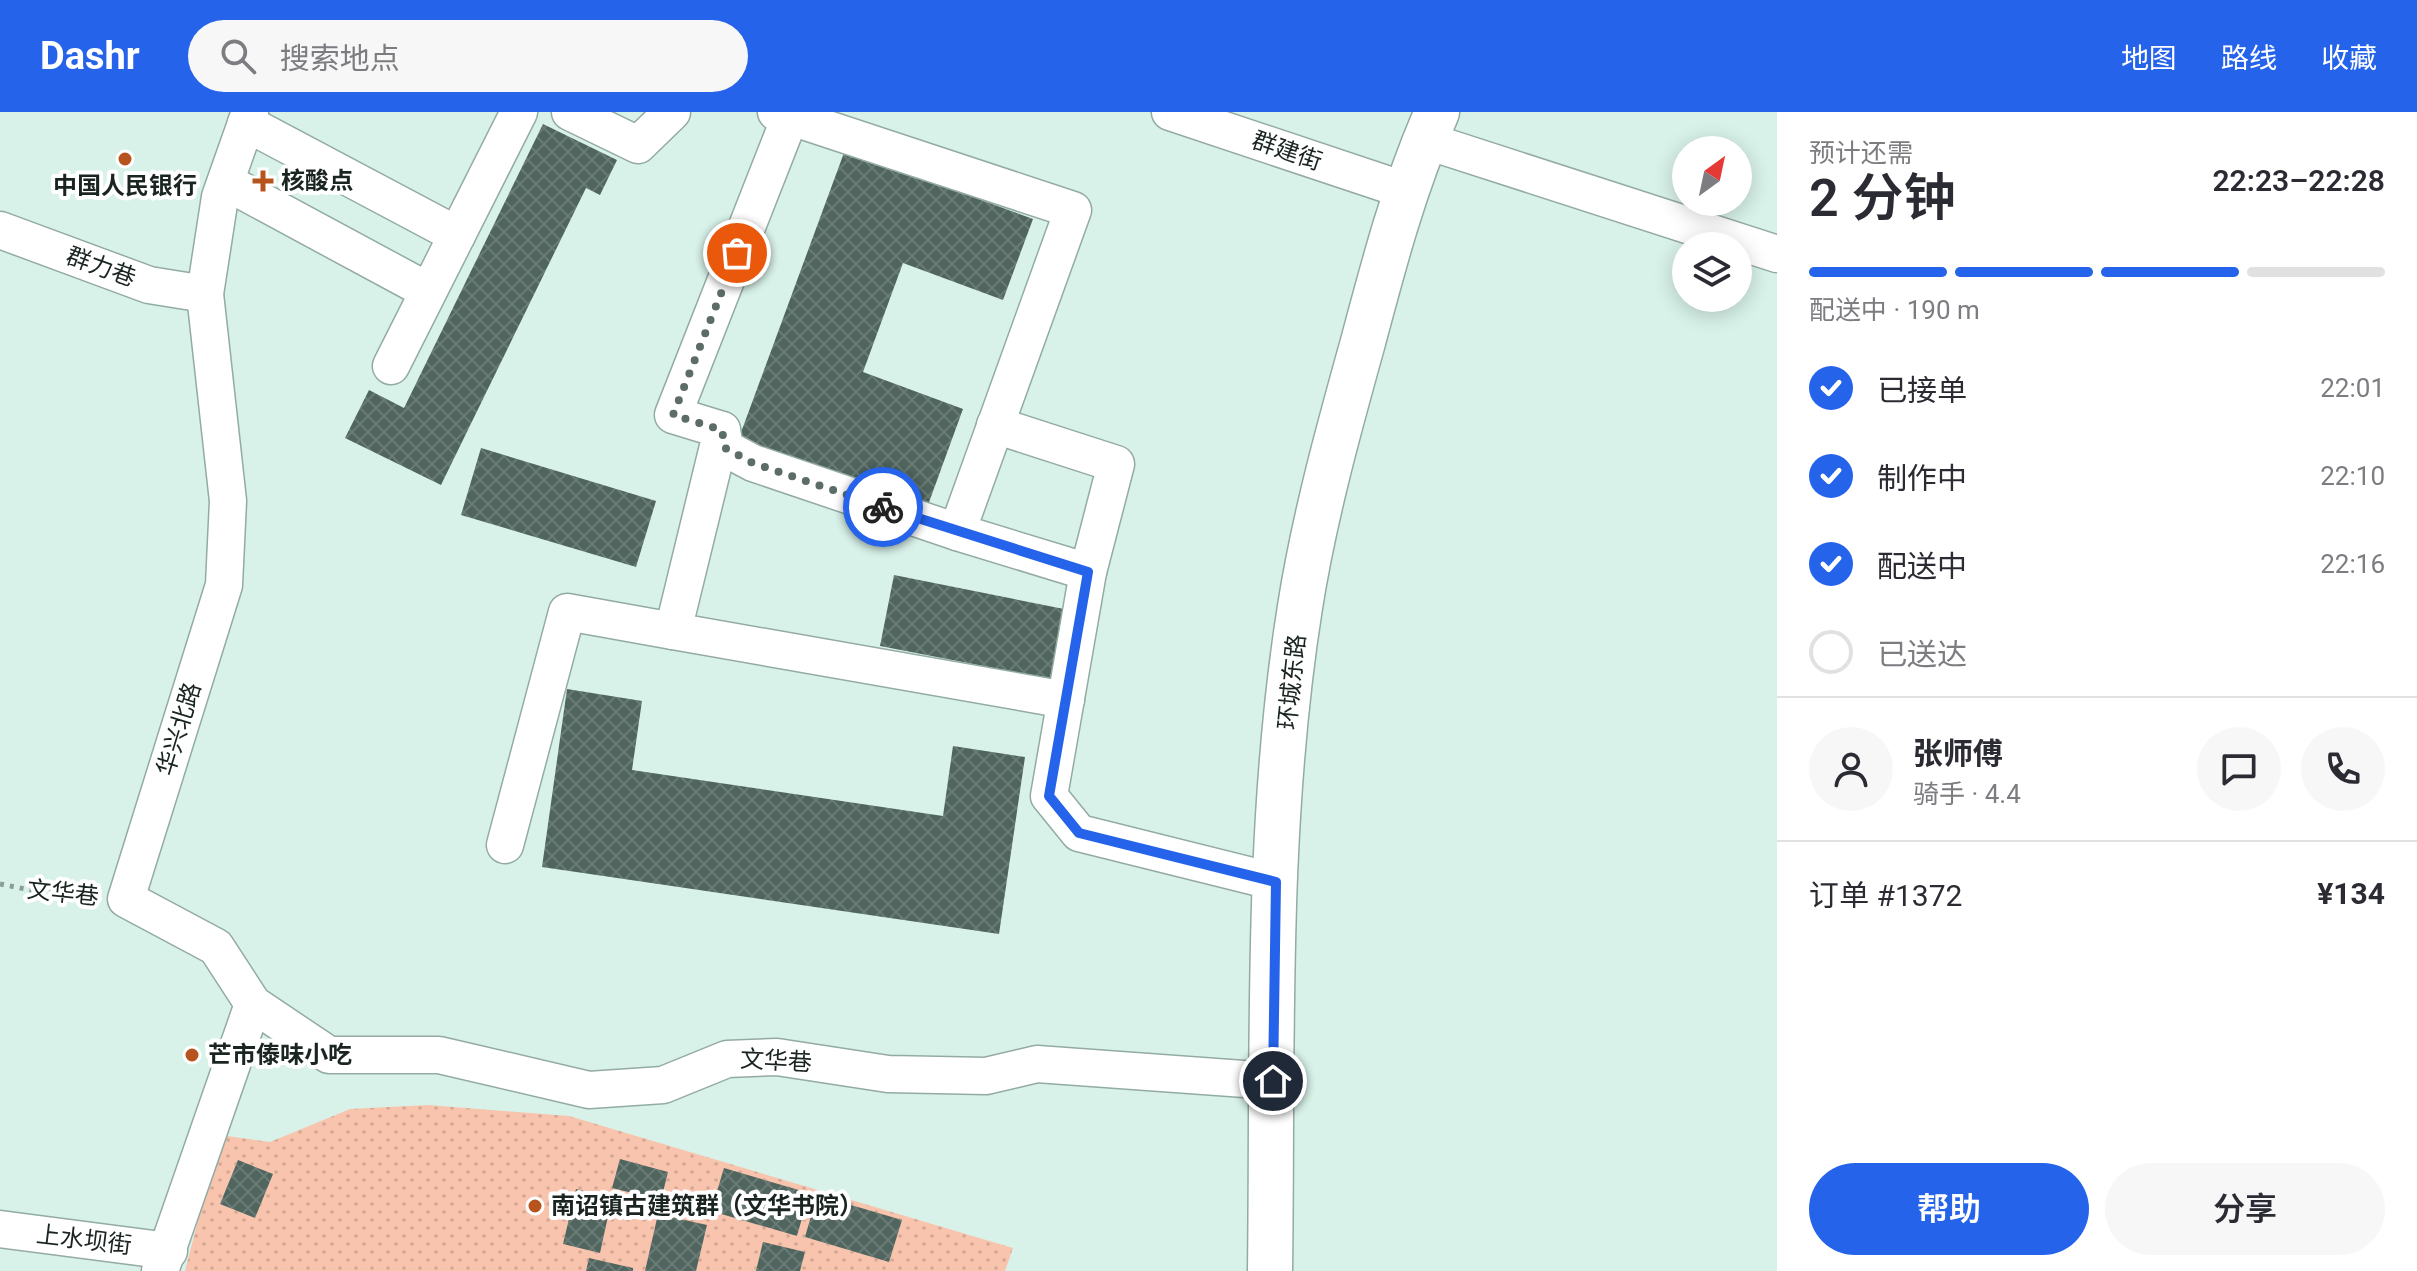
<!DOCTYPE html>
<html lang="zh">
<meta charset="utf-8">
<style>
body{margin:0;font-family:Roboto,"Noto Sans SC",sans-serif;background:#f7f7f7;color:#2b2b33;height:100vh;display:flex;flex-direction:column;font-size:30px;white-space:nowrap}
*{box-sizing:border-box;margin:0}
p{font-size:26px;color:#7c7c81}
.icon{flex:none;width:44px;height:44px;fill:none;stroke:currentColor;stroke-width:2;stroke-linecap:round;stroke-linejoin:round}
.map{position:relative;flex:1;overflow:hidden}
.drawer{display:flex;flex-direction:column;background:#fff;width:640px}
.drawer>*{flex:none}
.needle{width:52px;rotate:33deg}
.controls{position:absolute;left:1672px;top:24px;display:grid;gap:16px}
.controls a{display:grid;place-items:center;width:80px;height:80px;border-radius:50%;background:#fff;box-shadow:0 4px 20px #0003;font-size:40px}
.pin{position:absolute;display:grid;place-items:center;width:68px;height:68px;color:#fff;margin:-34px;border:4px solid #fff;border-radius:50%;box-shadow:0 2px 8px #0007}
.courier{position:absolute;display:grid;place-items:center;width:80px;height:80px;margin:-40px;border:6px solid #2563eb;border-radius:50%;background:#fff;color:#222;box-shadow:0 2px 10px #0007}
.summary em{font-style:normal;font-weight:600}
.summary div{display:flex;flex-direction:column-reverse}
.summary{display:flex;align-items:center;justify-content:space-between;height:136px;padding:0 32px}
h1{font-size:52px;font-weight:600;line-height:60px}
.bar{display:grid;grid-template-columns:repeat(4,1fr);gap:12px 8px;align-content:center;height:96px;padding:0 32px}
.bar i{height:10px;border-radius:6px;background:#e1e1e2}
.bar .selected{background:#2563eb}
.bar p{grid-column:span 4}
.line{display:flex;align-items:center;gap:20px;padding:0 32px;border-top:2px solid #e1e1e2}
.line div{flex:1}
.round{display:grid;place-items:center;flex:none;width:84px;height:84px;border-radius:42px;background:#f7f7f7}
ol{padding:0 32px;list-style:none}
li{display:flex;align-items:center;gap:24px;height:88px}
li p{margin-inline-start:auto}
li .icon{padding:8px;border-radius:50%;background:#2563eb;color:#fff;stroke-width:4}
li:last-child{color:#7c7c81}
li i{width:44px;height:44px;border:4px solid #e1e1e2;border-radius:50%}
.action{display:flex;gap:16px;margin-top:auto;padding:16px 32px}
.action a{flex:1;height:92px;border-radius:48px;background:#2563eb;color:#fff;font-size:32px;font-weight:600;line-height:92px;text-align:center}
.action a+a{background:#f7f7f7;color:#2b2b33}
header{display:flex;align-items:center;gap:48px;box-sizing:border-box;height:112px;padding:0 40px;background:#2563eb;color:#fff}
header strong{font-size:38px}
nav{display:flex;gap:44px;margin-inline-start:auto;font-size:28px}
.search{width:560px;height:72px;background:#f7f7f7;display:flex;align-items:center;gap:20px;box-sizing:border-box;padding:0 28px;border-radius:44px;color:#7c7c81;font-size:30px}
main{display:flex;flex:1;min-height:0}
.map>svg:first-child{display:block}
</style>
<header>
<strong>Dashr</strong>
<div class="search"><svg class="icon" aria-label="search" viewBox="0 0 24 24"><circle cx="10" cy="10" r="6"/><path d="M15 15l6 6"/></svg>搜索地点</div>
<nav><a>地图</a><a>路线</a><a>收藏</a></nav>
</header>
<main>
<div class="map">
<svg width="1777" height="1159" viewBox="0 0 1777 1159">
<defs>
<pattern id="green-dots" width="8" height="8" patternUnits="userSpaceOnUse" patternTransform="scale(2)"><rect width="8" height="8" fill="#f9c4ad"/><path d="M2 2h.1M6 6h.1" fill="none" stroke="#d5a895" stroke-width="1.8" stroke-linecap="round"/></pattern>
<pattern id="building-cross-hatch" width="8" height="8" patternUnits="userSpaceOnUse" patternTransform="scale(2)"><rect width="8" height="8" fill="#4f655e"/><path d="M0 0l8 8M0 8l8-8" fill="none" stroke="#6a7b76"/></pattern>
</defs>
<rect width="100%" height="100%" fill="#d8f2e9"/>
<path fill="url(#green-dots)" d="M428 993 569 1004 1013 1136 1005 1159H185L220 1023 270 1030 350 997Z"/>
<g fill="url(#building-cross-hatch)">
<path d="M543 12 617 48 600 83 586 76 441 373 345 326 369 278 404 296Z"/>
<path d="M845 38 1033 107 1003 188 903 151 863 260 963 297 924 404 736 334Z"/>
<path d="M481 336 656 389 636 455 461 403Z"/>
<path d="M894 463 1064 497 1050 567 880 534Z"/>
<path d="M567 577 642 589 632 658 943 704 953 634 1025 645 999 822 542 755Z"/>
<path d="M620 1047 668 1060 661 1088 612 1076Z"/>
<path d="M238 1048 273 1062 255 1106 220 1092Z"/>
<path d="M724 1056 809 1081 797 1124 711 1099Z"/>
<path d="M576 1077 612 1086 600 1141 563 1132Z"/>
<path d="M817 1083 902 1108 889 1150 805 1125Z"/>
<path d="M658 1102 707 1113 696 1159H645Z"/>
<path d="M763 1130 805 1140 800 1159H756Z"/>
<path d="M589 1146 633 1156V1159H586Z"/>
</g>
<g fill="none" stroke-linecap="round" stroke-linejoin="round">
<g stroke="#93aba3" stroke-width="39">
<g id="minor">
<path d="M570 0 638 33 672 0"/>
<path d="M776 0 1073 98 957 420 1088 460 1049 684 1079 721 1276 770"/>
<path d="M792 0 673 303 722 318 673 519 1066 588"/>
<path d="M1170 0 1404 78"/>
<path d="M246 11 457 123"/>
<path d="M1424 28 1777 142"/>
<path d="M226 70 428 179"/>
<path d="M0 118 149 173 205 182"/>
<path d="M391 254 519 0"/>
<path d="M995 313 1116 352 1088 460"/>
<path d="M722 318 725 336 753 351 957 420"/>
<path d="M505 733 567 500 673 519"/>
<path d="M253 892 329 943H439L589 978 663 973 727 947 777 945 888 962 986 964 1037 952 1273 969"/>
<path d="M0 1117 169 1139"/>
<path d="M160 1159 253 892 216 835 126 787 224 473 228 389 205 182 220 85 250 0"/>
</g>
</g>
<g stroke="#93aba3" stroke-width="47">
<path id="major" d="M1270 1159C1273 938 1265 714 1300 495 1314 406 1339 316 1363 230 1384 151 1404 75 1437 0"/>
</g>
<path stroke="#8a9d97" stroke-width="5" stroke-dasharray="4 6" stroke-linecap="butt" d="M0 772 41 780 94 785"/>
<use href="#minor" stroke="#fff" stroke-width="36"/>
<use href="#major" stroke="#fff" stroke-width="44"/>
</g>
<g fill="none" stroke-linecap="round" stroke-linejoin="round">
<path stroke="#5c6c67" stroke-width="8" stroke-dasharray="0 14.4" d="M737 141 673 303 722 318 725 336 753 351 883 395"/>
<path stroke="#2563eb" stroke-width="10" d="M883 395 1088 460 1049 684 1079 721 1276 770 1273 969"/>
</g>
<g fill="#b7541e" stroke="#fff" stroke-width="3">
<circle cx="125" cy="47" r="8"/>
<path d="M259 57h8v8h8v8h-8v8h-8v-8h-8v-8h8z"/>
<circle cx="192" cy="943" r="8"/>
<circle cx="535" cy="1094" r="8"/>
</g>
<g text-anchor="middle" stroke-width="8" stroke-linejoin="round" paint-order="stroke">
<g font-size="24" fill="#1a2421" stroke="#fff">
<text transform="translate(1287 39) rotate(19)" y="8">群建街</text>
<text transform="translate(101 155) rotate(20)" y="8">群力巷</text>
<text transform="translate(1292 570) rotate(-84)" y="8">环城东路</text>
<text transform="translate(179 617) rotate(-73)" y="8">华兴北路</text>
<text transform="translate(63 781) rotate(6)" y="8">文华巷</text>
<text transform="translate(776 949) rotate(3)" y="8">文华巷</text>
<text transform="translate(84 1128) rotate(7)" y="8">上水坝街</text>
</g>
<g font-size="24" font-weight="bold" fill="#1a2421" stroke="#fff" text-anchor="start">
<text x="281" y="77">核酸点</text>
<text x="125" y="82" text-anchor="middle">中国人民银行</text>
<text x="208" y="951">芒市傣味小吃</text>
<text x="551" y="1102">南诏镇古建筑群（文华书院）</text>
</g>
</g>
</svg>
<div class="controls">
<a><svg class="needle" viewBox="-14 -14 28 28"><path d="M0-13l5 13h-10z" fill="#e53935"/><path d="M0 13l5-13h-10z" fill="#7c7c81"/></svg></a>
<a><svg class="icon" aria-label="layers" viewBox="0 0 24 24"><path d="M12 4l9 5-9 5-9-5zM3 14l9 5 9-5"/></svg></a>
</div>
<div class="pin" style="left:737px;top:141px;background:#ea580c"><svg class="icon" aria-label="bag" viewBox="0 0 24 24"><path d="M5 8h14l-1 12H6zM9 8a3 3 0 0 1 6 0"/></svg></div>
<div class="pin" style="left:1273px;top:969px;background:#1f2937"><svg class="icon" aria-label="home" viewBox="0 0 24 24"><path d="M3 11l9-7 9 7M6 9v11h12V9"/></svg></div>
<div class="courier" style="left:883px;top:395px"><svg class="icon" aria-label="bike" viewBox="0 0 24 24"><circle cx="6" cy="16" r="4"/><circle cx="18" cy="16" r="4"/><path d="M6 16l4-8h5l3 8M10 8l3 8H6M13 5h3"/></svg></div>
</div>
<section class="drawer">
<div class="summary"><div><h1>2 分钟</h1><p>预计还需</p></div><em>22:23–22:28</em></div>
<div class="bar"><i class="selected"></i><i class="selected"></i><i class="selected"></i><i></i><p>配送中 · 190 m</p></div>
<ol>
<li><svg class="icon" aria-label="check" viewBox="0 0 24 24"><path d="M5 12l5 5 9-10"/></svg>已接单<p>22:01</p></li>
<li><svg class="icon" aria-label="check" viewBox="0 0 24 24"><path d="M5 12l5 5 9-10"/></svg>制作中<p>22:10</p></li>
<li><svg class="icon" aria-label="check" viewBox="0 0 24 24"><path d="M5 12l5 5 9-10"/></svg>配送中<p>22:16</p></li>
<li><i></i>已送达</li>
</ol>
<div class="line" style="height:144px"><a class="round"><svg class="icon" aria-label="person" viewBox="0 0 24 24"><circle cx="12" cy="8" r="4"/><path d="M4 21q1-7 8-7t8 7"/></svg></a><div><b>张师傅</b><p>骑手 · 4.4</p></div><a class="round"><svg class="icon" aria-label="chat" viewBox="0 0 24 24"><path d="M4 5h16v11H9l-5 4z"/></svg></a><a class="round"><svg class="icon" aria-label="phone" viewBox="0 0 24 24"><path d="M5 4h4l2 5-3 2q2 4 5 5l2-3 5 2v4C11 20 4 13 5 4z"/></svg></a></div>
<div class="line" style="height:104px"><div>订单 #1372</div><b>¥134</b></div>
<div class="action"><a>帮助</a><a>分享</a></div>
</section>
</main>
